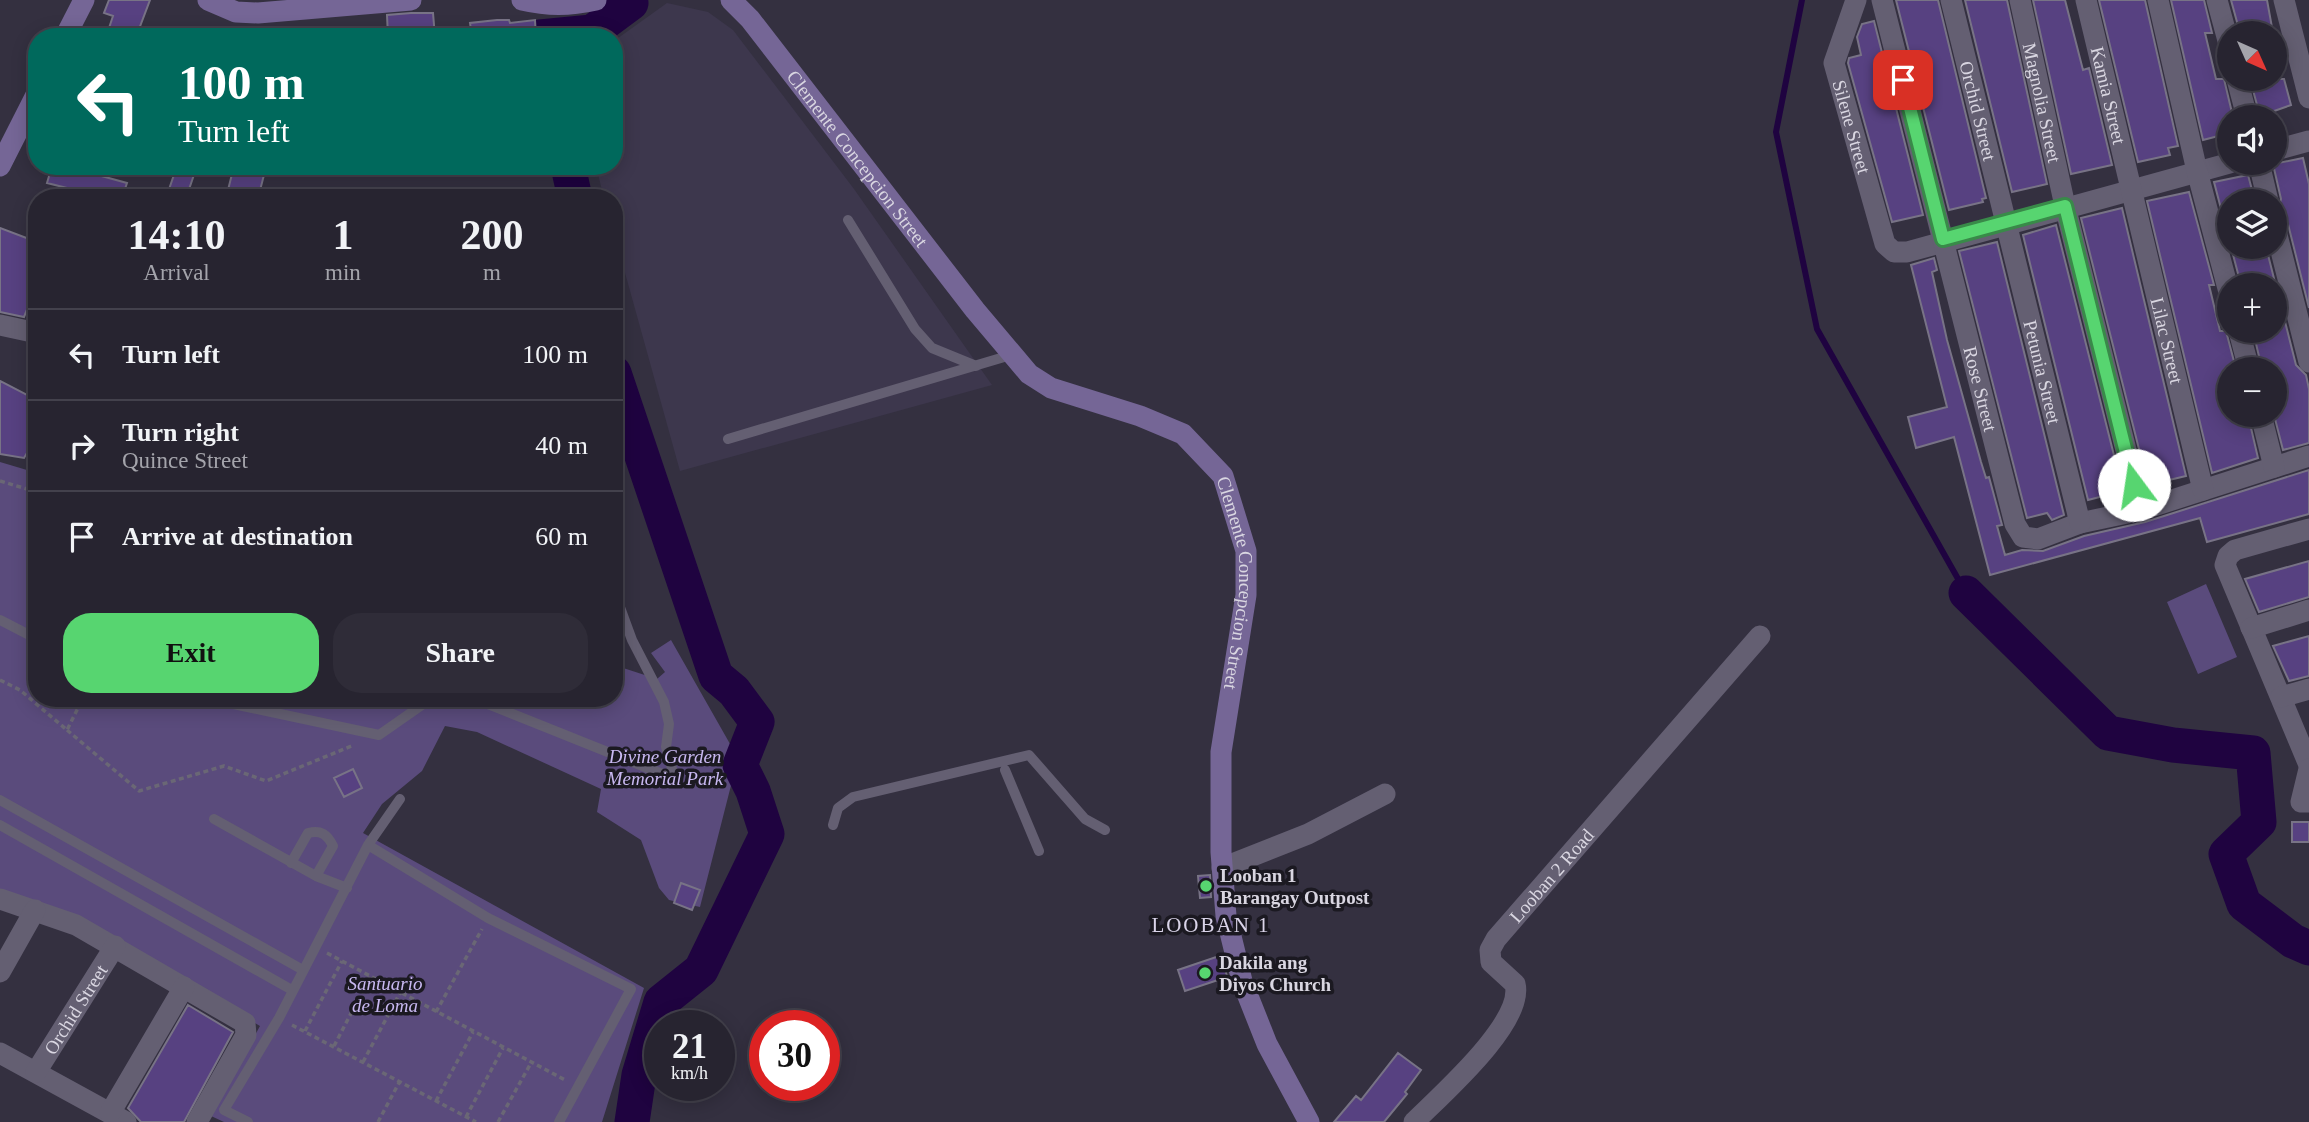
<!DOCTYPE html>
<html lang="en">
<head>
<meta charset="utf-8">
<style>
  :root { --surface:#272430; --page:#2f2c38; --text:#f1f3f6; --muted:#a4a4ab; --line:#43414c; --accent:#57d570 }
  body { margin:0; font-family:"Times New Roman",serif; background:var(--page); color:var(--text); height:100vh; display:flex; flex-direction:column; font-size:26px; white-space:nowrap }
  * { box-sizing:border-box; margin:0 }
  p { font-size:23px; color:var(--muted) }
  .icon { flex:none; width:38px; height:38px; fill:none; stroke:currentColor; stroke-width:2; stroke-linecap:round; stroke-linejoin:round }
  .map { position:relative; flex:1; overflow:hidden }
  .details { position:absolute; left:28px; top:189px; width:595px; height:518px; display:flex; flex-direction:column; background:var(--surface); border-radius:28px; box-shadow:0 4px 18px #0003,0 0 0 2px var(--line) }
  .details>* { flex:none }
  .guide { position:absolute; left:28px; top:28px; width:595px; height:147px; border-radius:28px; box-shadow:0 4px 18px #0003,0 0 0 2px var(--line); background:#00695c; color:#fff; overflow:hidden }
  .needle { width:46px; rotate:135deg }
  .tools { position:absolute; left:2217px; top:21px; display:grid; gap:14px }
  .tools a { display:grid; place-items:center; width:70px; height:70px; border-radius:50%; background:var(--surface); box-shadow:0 4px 18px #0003,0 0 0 2px var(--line); font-size:35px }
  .speed { position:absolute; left:644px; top:1010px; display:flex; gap:14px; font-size:35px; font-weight:700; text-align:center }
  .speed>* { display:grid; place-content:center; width:91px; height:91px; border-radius:50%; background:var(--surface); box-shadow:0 4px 18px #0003,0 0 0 2px var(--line); line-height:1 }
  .speed small { font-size:18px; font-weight:400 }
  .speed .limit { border:10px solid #d22; background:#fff; color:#111 }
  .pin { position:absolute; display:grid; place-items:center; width:60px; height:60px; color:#fff; margin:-30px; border-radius:14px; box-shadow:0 4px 10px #0006 }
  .me { position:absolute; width:77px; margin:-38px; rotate:346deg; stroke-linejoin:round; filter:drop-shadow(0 0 5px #0008) }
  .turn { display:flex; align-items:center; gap:24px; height:147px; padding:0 35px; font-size:32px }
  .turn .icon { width:91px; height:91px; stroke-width:2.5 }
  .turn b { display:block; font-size:49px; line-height:60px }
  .eta { display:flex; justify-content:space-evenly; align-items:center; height:119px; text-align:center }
  .eta b { font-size:42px; font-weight:800; line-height:49px }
  .action { display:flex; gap:14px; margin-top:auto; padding:14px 35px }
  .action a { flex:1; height:80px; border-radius:28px; background:var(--accent); color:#111; font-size:28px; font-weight:800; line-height:80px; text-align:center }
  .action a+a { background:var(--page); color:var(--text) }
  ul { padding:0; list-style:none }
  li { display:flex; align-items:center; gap:21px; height:91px; padding:0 35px; border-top:2px solid var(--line) }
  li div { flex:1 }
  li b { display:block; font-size:26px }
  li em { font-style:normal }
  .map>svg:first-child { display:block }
  .built { fill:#3d374d }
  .green { fill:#5a4b7c }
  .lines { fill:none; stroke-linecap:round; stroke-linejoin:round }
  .stream { stroke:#1f0340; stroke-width:6 }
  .river { stroke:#1f0340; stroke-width:35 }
  .building { fill:#574181; stroke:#787386; stroke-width:2 }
  .path { stroke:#6a6775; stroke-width:3.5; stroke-dasharray:5 3.5; stroke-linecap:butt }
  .lane { stroke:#645f72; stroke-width:10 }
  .street { stroke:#645f72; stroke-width:21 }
  .secondary { stroke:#756696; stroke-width:21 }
  .route-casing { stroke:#398a49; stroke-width:18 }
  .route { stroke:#57d570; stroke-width:12 }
  .poi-dot { fill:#57d570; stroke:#1b1921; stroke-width:2.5 }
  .labels { text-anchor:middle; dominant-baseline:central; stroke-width:7; stroke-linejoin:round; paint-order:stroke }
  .street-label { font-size:19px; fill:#d9d6e1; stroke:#1b1921 }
  .park-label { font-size:19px; font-style:italic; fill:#c8b8f1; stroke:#1b1921 }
  .poi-label { font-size:19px; font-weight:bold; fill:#d9d6e1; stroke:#1b1921; text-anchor:start }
  .neighbourhood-label { font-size:21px; letter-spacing:2px; fill:#dad4e9; stroke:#1b1921 }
</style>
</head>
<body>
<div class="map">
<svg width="2309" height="1122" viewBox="0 0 2309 1122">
  <rect width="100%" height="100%" fill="#343040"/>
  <path class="built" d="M667,3L708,12L733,30L854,189L992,385L680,471L614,233V198H604L596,166H614V41Z"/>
  <path class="green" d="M0,462L37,473V698H614V665L657,679L665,672L651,653L671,640L738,758L700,907L669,900L659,888L641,840L597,812L601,789L477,732L445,726L422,771L382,804L363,833L644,988L602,1122H224L211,1116L260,1026L67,917L0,893Z
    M2206,584L2237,657L2198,674L2167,602Z"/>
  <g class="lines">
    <path class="stream" d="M1802,0L1776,132L1817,329L1966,593"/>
    <path class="river" d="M540,37L592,32L631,3
      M568,166L575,198
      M614,373L716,676L734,691L757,722L740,765L753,791L767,834L701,970L661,1002L639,1075L632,1122
      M1966,593L2108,733L2173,745L2253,753L2259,822L2226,854L2244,904L2293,941L2309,948"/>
  </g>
  <path class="building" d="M109,0H150L136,37L109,28L113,16L104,13Z
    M1896,0H1938L1986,198L1982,199L1983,202L1949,210Z
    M1965,0H2007L2047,184L2012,192Z
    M2033,0H2065L2083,70L2089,68L2112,165L2071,174Z
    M2099,0H2145L2178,146L2168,148L2170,155L2138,162Z
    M2171,0H2204L2212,33H2205L2211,58L2216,79H2224L2233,117H2226L2230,133L2203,140Z
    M2231,0H2267L2273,33H2240Z
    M411,13H433L435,37H388L387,15Z
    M497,20H509L510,23L535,20L536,37H472L470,23Z
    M1874,21L1923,215L1892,222L1848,63L1849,58L1861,55L1857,37L1862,24Z
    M2250,79H2284L2291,105L2260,116Z
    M2303,158L2309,184V308L2288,224L2277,214L2281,199L2273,164Z
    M52,166H65L127,183L122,198H89L91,194L47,183Z
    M177,166H197L186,198H166Z
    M234,166L259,169L258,173L264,175L258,198L228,190Z
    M2248,175L2255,201H2226L2230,243L2214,182Z
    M2189,192L2214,285H2209L2220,331H2226L2236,369H2230V415H2248L2258,458L2212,473L2147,201Z
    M2122,208L2186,476L2148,485L2081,218Z
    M2056,225L2123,491L2088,500L2023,235Z
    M0,228L37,242V285L24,317L0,312Z
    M1997,242L2064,515L2052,520L2047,513L2027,518L1959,251Z
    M2231,247H2266L2296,365L2306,375L2309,389V443L2283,450L2274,415L2275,369H2262L2253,331H2275V285H2241Z
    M1934,258L1937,270L1932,272L1947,340L1981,462L1986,478L1989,477L2002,525L1997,526L2005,555L2022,550L2043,551L2084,536L2145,522L2309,470V514L2207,542L2200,518L1990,575L1954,437L1916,448L1908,417L1947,407L1911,265Z
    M0,381L37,400V436L24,458L0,454Z
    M2309,561V597L2259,612L2245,579Z
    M2309,636V676L2289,681L2273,646Z
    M353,769L362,788L344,797L334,778Z
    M2292,822H2309V842H2292Z
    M1210,875L1211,897L1200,898L1198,876Z
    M681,883L700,890L692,910L674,903Z
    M1222,955L1227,977L1185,991L1178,970Z
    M188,1005L233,1032L184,1122H141L128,1108Z
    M1398,1053L1421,1070L1405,1092L1407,1094L1384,1122H1334L1356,1096L1361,1100Z"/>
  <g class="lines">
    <path class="path" d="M0,481L37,492
      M0,680L20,690L67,730L83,698
      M67,730L139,791L224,766L266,781L354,745
      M327,953L567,1081
      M436,1012L482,929
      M292,1025L476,1122
      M305,1031L342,961
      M334,1046L370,977
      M363,1062L400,993
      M436,1101L473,1032
      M466,1117L503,1048
      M378,1122L400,1081
      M498,1122L531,1063"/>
    <path class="lane" d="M848,220L915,329L932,348L976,366
      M728,439L1011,355
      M614,591L632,640L664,702L669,724L666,747L675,779
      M0,620L37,639
      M205,698L379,735L432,698
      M473,698L675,779
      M1005,770L1039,851
      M0,800L303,970
      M214,819L316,876L347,888
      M0,825L292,990
      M833,825L838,808L853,797L1029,755L1085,819L1105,830
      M368,845L488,918L631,989L559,1122
      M291,863L308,833C321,830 327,834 333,846L316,876
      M248,1122L224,1110L279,1018L368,845L400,799"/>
    <g class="street">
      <path id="s1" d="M1856,0L1834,63L1885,244L1894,252H1907L2230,163"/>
      <path id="s2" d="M1882,0L2015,524L2023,537L2038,539L2080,523L2141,510L2309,456"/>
      <path id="s3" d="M1951,0L2080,523"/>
      <path id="s4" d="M2020,0L2065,206L2141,510"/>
      <path id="s5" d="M2086,0L2203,490"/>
      <path d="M2158,0L2197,171L2230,296"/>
      <path d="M2217,0L2230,48"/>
      <path d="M2284,0L2309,98"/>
      <path d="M2237,79L2247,117"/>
      <path d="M2275,150L2309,141"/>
      <path d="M2259,163L2268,201"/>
      <path d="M2275,227L2309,362"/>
      <path d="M0,325L37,333"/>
      <path d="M2239,331L2249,369"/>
      <path d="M2261,415L2274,467"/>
      <path d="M2309,529L2235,550L2228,556L2225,565L2309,765"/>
      <path d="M2251,628L2309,610"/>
      <path d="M2281,697L2309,689"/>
      <path d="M2309,769L2301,802H2309"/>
      <path d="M1222,868L1308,834L1385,794"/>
      <path d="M0,899L76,925L245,1023L246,1035L197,1122"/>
      <path d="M0,972L35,910"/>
      <path d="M0,1053L126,1122"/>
      <path id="s6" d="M36,1072L115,946"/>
      <path d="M110,1113L184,987"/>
      <path id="s7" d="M1414,1122C1440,1096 1525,1022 1515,984L1491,962L1490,950L1496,939L1760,636"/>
    </g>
    <g class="secondary">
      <path d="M208,0L236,12L258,13L411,0"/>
      <path d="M522,0C548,6 569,6 596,0"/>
      <path id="s8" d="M731,0L750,19L975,310L1029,374L1051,388L1140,416L1183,434L1223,476L1246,551V595L1221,752V852L1226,916L1242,981L1267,1044L1309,1122"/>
      <path d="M65,37L84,0"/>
      <path d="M0,166L37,93"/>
    </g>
  </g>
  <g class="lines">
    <defs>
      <path id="route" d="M1903,80L1943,239L2065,206L2134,485"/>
    </defs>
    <use href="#route" class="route-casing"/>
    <use href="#route" class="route"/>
  </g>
  <g class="poi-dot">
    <circle cx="1206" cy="886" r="7"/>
    <circle cx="1205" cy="973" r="7"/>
  </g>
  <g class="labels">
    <g class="street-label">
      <text stroke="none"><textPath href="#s5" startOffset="98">Kamia Street</textPath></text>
      <text stroke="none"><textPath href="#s4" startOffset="105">Magnolia Street</textPath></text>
      <text stroke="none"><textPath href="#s3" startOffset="114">Orchid Street</textPath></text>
      <text stroke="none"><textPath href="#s1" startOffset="133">Silene Street</textPath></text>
      <text stroke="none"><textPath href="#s8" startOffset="203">Clemente Concepcion Street</textPath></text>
      <text stroke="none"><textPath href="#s5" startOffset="350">Lilac Street</textPath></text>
      <text stroke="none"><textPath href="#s3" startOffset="383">Petunia Street</textPath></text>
      <text stroke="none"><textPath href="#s2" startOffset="401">Rose Street</textPath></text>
      <text stroke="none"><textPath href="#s8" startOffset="812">Clemente Concepcion Street</textPath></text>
      <text stroke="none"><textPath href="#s7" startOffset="317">Looban 2 Road</textPath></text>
      <text stroke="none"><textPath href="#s6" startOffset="74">Orchid Street</textPath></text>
    </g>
    <g class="park-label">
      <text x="665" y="756">Divine Garden<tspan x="665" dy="22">Memorial Park</tspan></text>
      <text x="385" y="983">Santuario<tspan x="385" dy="22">de Loma</tspan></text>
    </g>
    <g class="poi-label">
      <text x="1220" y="875">Looban 1<tspan x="1220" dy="22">Barangay Outpost</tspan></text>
      <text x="1219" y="962">Dakila ang<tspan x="1219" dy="22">Diyos Church</tspan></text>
    </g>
    <g class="neighbourhood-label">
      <text x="1211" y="925">LOOBAN 1</text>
    </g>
  </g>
</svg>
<div class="tools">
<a><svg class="needle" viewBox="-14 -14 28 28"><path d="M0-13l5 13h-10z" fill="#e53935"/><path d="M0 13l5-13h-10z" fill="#a4a4ab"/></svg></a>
<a><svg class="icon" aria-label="sound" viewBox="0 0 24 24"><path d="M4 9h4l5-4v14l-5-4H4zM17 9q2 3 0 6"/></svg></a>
<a><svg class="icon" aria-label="layers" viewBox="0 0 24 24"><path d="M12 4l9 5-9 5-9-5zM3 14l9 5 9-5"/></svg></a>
<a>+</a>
<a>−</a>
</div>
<div class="speed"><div>21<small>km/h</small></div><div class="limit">30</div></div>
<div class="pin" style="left:1903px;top:80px;background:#d93025"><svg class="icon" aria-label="arrive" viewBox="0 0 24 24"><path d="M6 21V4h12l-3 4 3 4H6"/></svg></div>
<svg class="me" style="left:2134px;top:485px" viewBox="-20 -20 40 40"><circle r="19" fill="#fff"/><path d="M0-13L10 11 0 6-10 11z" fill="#57d570"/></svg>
<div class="guide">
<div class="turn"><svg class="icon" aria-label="left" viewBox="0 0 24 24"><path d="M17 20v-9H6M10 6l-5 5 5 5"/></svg><div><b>100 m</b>Turn left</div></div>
</div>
<section class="details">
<div class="eta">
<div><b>14:10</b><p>Arrival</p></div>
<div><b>1</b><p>min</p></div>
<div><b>200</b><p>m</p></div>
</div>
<ul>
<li><svg class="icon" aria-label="left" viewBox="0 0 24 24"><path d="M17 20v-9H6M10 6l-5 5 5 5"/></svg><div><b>Turn left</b></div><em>100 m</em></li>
<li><svg class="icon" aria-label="right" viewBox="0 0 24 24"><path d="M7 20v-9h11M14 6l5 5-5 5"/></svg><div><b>Turn right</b><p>Quince Street</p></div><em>40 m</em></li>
<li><svg class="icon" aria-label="arrive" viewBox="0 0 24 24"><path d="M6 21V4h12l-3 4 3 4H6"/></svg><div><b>Arrive at destination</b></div><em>60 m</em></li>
</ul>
<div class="action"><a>Exit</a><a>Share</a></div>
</section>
</div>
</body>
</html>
